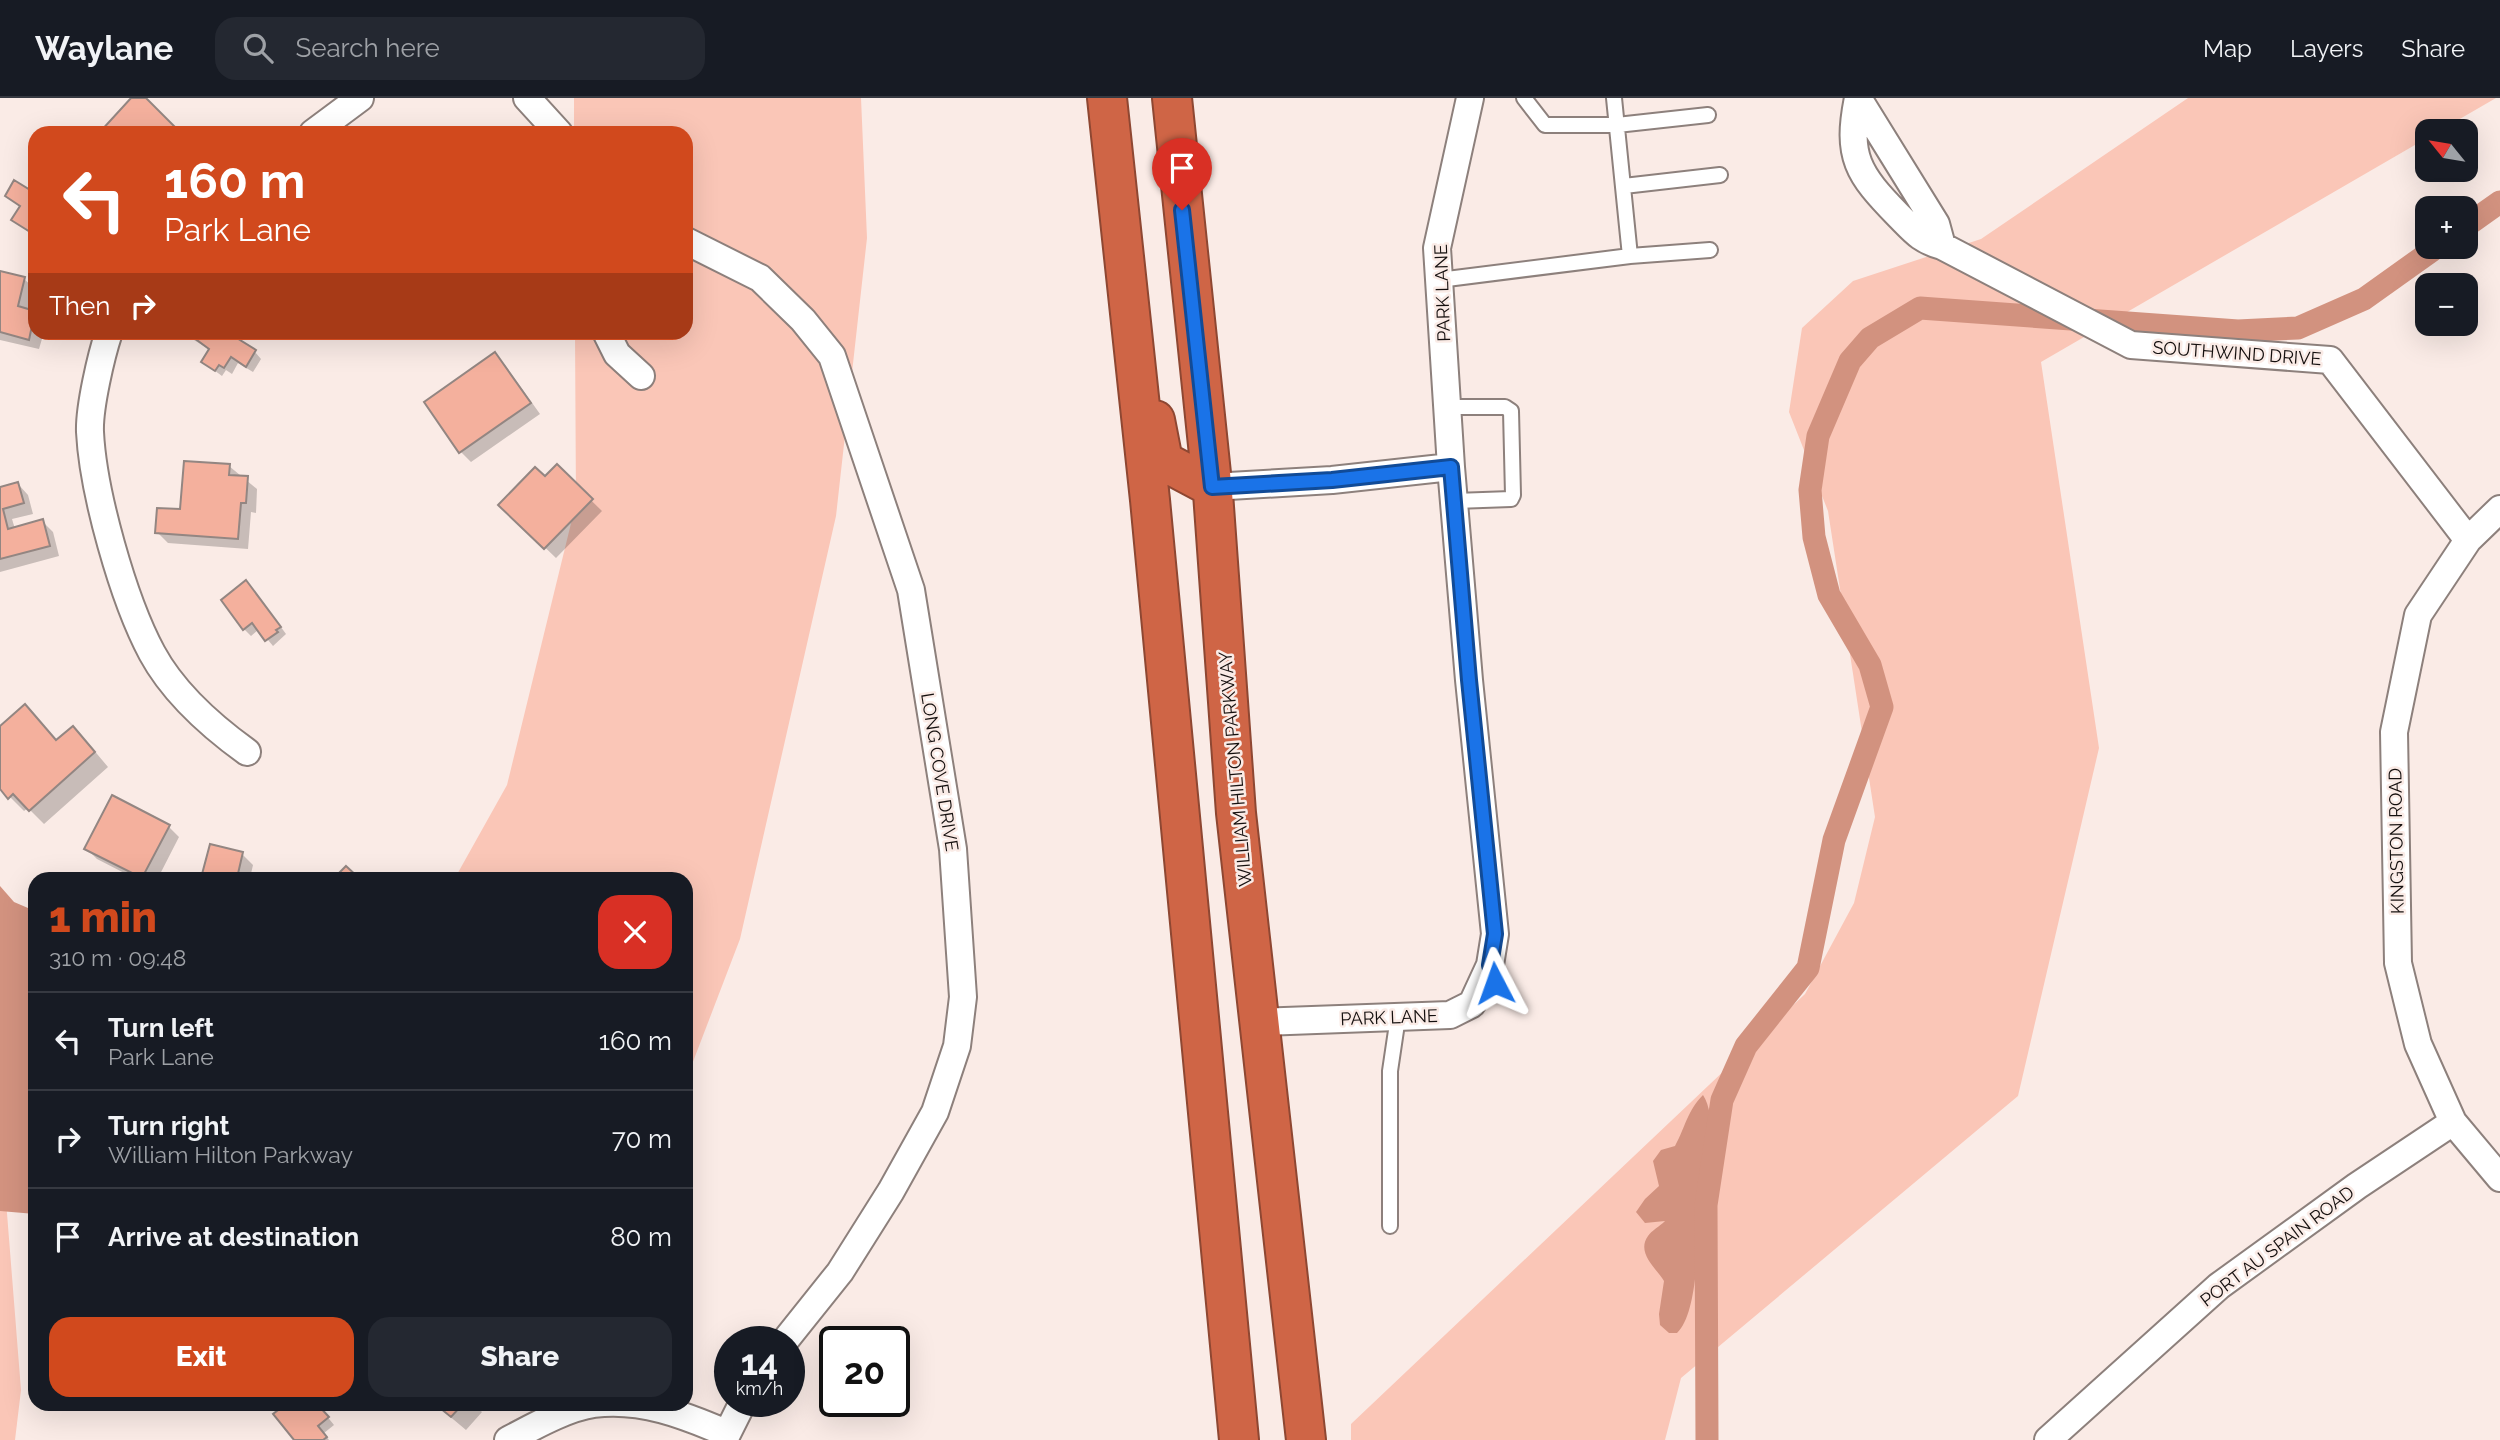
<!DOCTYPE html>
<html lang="en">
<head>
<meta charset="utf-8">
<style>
  :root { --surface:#171b24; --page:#242831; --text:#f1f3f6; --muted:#9ea1a6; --line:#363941; --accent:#d1491d }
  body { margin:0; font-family:Raleway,sans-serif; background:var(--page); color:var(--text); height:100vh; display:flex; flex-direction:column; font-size:26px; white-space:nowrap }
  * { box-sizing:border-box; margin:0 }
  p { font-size:23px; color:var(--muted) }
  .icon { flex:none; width:38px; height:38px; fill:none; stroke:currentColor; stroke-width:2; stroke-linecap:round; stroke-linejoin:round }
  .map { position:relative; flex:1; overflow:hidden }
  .details { position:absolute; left:28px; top:774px; width:665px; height:539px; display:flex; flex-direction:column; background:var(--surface); border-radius:21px; box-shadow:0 7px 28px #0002 }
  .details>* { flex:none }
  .hud { position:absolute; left:28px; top:28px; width:665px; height:214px; border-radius:21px; box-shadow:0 7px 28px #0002; background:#d1491d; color:#fff; overflow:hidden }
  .needle { width:46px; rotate:300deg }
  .tools { position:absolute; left:2415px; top:21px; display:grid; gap:14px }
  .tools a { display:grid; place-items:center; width:63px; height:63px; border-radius:14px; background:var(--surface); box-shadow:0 7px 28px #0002; font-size:35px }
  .speed { position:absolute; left:714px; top:1228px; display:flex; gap:14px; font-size:35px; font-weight:700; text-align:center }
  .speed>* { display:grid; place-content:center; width:91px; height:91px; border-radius:50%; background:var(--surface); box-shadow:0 7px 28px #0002; line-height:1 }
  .speed small { font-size:18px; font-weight:400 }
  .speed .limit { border:4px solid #111; border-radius:10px; background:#fff; color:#111 }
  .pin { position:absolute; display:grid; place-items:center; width:60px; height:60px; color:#fff; margin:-72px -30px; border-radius:50% 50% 50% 0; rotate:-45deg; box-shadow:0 0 7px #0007 }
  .pin .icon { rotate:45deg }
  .me { position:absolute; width:77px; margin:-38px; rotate:356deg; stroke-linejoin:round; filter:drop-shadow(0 0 5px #0008) }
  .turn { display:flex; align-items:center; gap:24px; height:147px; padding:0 21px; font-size:32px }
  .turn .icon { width:91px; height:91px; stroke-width:2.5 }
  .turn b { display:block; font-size:49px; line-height:60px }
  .then { display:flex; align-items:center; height:66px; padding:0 21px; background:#0003; gap:14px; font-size:26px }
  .round { display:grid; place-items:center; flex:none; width:74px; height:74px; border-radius:21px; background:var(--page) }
  .overview { display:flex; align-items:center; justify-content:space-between; height:119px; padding:0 21px }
  h1 { font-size:42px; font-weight:800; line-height:52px; color:var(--accent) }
  .cta { display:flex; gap:14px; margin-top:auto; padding:14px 21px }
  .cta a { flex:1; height:80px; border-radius:21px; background:var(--accent); color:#fff; font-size:28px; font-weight:800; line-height:80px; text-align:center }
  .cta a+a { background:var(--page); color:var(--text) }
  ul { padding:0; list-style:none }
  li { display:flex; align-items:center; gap:21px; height:98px; padding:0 21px; border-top:2px solid var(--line) }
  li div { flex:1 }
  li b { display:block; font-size:26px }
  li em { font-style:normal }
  header { display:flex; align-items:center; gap:42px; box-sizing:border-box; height:98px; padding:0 35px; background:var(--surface); border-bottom:2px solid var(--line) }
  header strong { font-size:33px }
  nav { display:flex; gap:38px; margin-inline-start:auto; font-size:24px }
  .search { width:490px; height:63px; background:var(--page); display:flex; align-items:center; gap:18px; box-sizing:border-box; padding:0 24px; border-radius:21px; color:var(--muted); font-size:26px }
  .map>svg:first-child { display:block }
  .green { fill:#fac6b7 }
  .water { fill:#d2927f }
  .shadow { fill:#0003 }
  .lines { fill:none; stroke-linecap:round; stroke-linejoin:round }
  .canal { stroke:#d2927f; stroke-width:23 }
  .building { fill:#f4b09d; stroke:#938682; stroke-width:2 }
  .lane-casing { stroke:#8d807c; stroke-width:18 }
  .street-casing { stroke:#8d807c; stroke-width:30 }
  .highway-casing { stroke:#8e4732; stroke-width:42 }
  .lane { stroke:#fff; stroke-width:14 }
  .street { stroke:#fff; stroke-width:26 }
  .highway { stroke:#cf6546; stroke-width:38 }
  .route-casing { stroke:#114b97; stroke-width:18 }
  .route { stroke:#1a73e8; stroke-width:12 }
  .labels { text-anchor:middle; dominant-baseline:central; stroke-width:5; stroke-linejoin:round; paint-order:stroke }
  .street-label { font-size:18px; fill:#140f0e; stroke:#faebe6 }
</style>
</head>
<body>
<header>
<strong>Waylane</strong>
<div class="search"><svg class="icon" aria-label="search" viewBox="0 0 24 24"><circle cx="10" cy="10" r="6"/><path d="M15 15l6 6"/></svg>Search here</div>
<nav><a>Map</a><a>Layers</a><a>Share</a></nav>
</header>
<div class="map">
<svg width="2500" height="1342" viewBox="0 0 2500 1342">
  <rect width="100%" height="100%" fill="#faebe6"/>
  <path class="green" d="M574,0H861L867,140L836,418L740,841L686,982V780H455L507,687L576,405L575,235L686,234V35H574Z
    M2188,0H2496L2439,33H2427V40L2041,264L2099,650L2018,998L1681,1280L1665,1342H1351V1326L1805,896L1854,805L1875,719L1828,413L1789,314L1802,230L1853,183L1981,141Z
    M0,1027L21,1292L15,1342H0Z"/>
  <path class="water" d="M0,788L14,804L35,813V1116L0,1113Z
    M1703,997C1713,1012 1712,1042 1711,1060C1710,1066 1707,1071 1706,1076C1703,1086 1702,1098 1701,1108C1697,1138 1699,1214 1677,1235H1669L1660,1227L1659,1216L1664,1183C1656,1170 1636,1155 1648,1138C1651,1133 1660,1128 1665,1123L1645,1125L1636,1114L1645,1101L1659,1088L1653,1063L1661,1052L1675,1048C1686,1028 1687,1013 1703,997Z"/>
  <path class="shadow" d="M134,0H143L179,35H102Z
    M35,92V139L13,122L21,110L7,98L33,95Z
    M0,175L24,181L35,191L29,213L35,214V234H44L39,251L0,242Z
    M188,234L255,254L261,261L253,274L238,265L232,276L226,272L222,278L203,264L210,252L194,242Z
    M495,257L505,267L540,316L471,364L461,354Z
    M229,368L257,391L256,415L251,414L248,451L168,445L157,434Z
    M557,369L602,413L556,460L501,407L545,381Z
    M18,386L28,397L33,416L12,421L15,431L42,423L53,434L59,458L0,474V391Z
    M253,491L286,536L273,548L259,531L251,538L244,531Z
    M0,630L57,644H87L108,669L44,726L28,710L24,713L0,689Z
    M169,729L179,739L158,780H134L97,761L86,750Z
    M211,749L242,756L253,767L250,780H203Z
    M289,1306H317L334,1327L324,1335L329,1342H296L275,1317Z
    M435,1306H473L482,1314L466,1332Z"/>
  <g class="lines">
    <path class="canal" d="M2466,128L2500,104
      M1707,1342L1706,1107L1722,1002L1746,948L1808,870L1834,742L1882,609L1870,567L1829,497L1814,439L1810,392L1818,338L1850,263L1870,240L1920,210L2238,233L2298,230L2364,201L2437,149"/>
  </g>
  <path class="building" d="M131,0H146L180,34L99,35Z
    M14,82L32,93L35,88V137L11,122L20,108L5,98Z
    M0,173L25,179L18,208L35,213L29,242L0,234Z
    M186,234H227L256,252L246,269L231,259L224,270L219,267L215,273L201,264L209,251Z
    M495,254L531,305L459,355L424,304Z
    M184,363L230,366L229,377L248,378L246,405H241L238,441L155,435L157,410L180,411Z
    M557,366L593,401L544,451L498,407L535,369L545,378Z
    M18,384L24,405L3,411L8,431L43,421L50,448L0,461V389Z
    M246,482L281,529L276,532L278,534L265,543L252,525L243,532L221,502Z
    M25,606L56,642L73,628L95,654L29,713L13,696L8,701L0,691V628Z
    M112,697L170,727L142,780L84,751Z
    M210,746L243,754L237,780H201Z
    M346,768L359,780H334Z
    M286,1306H317L329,1319L318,1328L327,1339L323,1342H294L273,1316Z
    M435,1306H463L451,1319Z"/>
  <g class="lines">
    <defs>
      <path id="lane" d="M1524,0L1545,27H1617L1708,17
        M1624,88L1720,77
        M1630,158L1710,152
        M1439,182L1630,158L1614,0
        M1449,309H1505L1511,313L1513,397L1511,401L1455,403
        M1390,1128V973L1398,919"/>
      <path id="street" d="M527,0L559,35
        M1858,0C1846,59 1858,76 1898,117C1914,133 1920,142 1942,148L2131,247L2330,262L2468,442
        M1858,0L1936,126L1942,148
        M313,35L360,0
        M686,143L760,180L803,222L832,258L911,492L953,751L963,899L957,948L935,1014L891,1093L840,1174L784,1244
        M109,234C101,258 89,310 90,334C93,394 123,501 152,555C173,594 211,628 247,654
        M606,234L617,256L641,278
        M1212,389L1332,382L1451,369
        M2500,411L2468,442L2418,517L2394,634L2398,865L2418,946L2453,1024L2500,1080
        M1260,924L1450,917L1472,906L1490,867L1495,836L1469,582L1451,369L1437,150L1470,0
        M508,1342C533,1329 566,1310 594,1306C641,1300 684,1317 726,1335
        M724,1342L743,1304
        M2048,1342L2219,1188L2357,1088L2453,1024"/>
      <path id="highway" d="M1107,0L1150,402L1239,1342
        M1172,0L1213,395L1236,715L1306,1342
        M1155,322L1163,363L1212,389"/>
    </defs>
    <use href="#lane" class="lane-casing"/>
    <use href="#street" class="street-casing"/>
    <use href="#highway" class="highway-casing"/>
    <use href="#lane" class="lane"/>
    <use href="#street" class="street"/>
    <use href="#highway" class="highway"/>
  </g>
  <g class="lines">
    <defs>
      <path id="route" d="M1182,112L1212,389L1332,382L1451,369L1469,582L1495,836L1490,867L1495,885"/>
    </defs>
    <use href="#route" class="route-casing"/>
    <use href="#route" class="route"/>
  </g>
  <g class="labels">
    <g class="street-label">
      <text transform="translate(1442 195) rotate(-92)">PARK LANE</text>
      <text transform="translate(2237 255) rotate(4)">SOUTHWIND DRIVE</text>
      <text transform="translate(1235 671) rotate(-95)">WILLIAM HILTON PARKWAY</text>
      <text transform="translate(940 674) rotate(81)">LONG COVE DRIVE</text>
      <text transform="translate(2396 743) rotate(-91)">KINGSTON ROAD</text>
      <text transform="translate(1389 919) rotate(-2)">PARK LANE</text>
      <text transform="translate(2277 1148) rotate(-37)">PORT AU SPAIN ROAD</text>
    </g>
  </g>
</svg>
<div class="tools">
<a><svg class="needle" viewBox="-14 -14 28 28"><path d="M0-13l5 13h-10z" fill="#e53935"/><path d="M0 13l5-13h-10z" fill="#9ea1a6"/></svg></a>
<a>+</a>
<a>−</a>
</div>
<div class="speed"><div>14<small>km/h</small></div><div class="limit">20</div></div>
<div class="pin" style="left:1182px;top:112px;background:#d93025"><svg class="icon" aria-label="arrive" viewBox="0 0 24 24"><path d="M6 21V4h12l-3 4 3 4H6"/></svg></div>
<svg class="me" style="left:1495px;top:885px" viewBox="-20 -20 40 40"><path d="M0-17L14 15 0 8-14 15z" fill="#1a73e8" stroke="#fff" stroke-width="4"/></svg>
<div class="hud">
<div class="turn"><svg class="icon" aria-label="left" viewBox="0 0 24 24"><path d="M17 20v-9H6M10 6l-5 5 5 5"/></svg><div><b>160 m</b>Park Lane</div></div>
<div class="then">Then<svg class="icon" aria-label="right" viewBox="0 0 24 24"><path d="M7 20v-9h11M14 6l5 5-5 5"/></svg></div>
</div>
<section class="details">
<div class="overview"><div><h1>1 min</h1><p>310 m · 09:48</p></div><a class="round" style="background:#d93025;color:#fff"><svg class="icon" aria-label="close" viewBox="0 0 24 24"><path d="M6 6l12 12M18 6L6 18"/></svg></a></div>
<ul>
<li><svg class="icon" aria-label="left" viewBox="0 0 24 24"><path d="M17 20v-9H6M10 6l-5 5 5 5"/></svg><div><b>Turn left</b><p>Park Lane</p></div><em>160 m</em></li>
<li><svg class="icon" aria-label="right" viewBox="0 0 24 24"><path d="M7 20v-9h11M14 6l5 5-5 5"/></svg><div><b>Turn right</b><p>William Hilton Parkway</p></div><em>70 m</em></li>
<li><svg class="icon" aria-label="arrive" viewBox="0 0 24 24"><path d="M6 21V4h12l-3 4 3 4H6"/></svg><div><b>Arrive at destination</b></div><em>80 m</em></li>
</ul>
<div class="cta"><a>Exit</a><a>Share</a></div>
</section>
</div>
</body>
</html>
